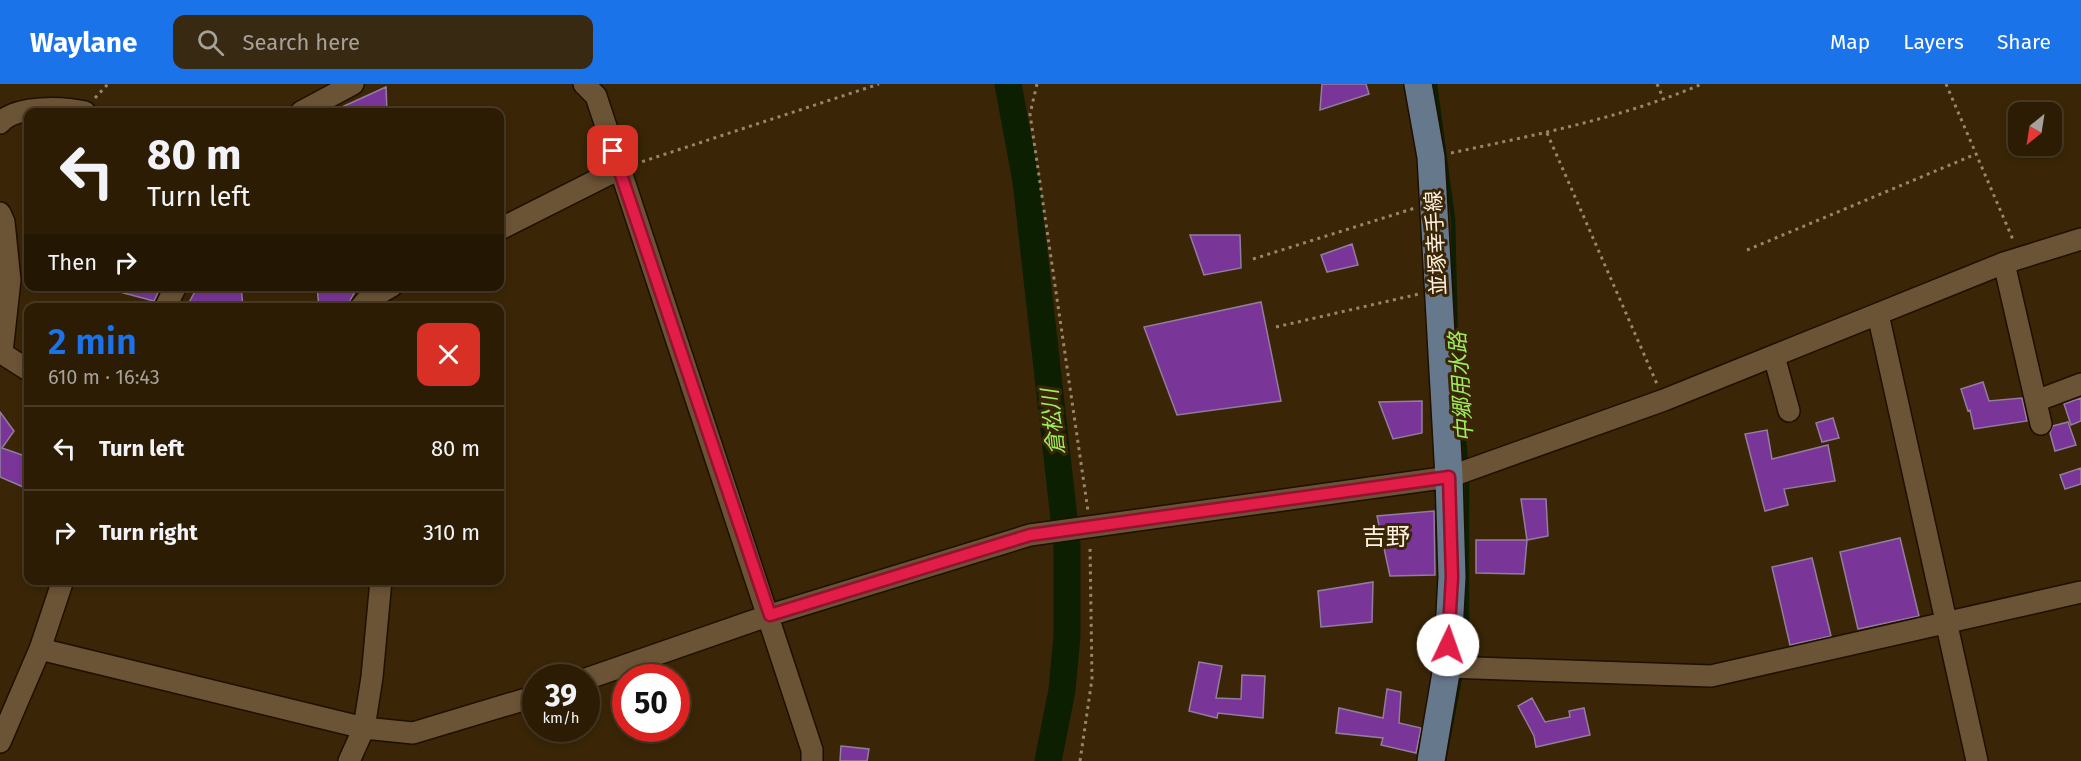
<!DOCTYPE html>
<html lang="en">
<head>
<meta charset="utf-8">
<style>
  :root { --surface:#2c1c04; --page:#382913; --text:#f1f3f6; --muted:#a6a19a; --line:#483a26; --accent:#1a73e8 }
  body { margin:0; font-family:"Fira Sans","Noto Sans JP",sans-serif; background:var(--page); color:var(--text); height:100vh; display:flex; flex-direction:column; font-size:22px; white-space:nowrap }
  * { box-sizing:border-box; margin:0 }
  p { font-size:20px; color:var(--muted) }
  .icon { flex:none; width:33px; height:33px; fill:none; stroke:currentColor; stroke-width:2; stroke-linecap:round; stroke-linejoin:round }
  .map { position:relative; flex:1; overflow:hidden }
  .panel { position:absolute; left:24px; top:219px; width:480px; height:282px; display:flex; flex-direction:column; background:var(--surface); border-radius:12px; box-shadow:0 3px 9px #0003,0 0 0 2px var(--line) }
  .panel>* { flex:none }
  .hud { position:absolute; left:24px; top:24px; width:480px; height:183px; border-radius:12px; box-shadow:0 3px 9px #0003,0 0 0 2px var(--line); background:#2c1c04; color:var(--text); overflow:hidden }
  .needle { width:39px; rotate:210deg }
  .fabs { position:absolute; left:2008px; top:18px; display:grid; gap:12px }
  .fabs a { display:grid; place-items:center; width:54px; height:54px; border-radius:12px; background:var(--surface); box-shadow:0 3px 9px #0003,0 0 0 2px var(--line); font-size:30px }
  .speed { position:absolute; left:522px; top:580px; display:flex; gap:12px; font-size:30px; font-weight:700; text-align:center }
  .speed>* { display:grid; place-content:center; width:78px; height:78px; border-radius:50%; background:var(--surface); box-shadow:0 3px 9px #0003,0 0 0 2px var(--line); line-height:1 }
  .speed small { font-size:15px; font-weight:400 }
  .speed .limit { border:9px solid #d22; background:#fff; color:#111 }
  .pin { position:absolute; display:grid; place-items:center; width:51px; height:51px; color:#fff; margin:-26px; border-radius:12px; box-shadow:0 3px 9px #0006 }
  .me { position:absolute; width:66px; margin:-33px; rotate:3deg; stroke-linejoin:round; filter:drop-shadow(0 0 4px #0008) }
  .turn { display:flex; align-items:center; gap:21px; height:126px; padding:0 24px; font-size:27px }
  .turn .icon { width:78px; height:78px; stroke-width:2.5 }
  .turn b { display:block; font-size:42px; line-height:51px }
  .then { display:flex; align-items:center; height:57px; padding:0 24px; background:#0003; gap:12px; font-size:22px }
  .round { display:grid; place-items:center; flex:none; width:63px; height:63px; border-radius:12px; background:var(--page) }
  .head { display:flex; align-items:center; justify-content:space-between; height:102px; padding:0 24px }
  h1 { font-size:36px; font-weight:600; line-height:45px; color:var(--accent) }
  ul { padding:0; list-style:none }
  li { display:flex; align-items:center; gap:18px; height:84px; padding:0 24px; border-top:2px solid var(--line) }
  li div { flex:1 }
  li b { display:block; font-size:22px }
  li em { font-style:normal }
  header { display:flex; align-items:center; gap:36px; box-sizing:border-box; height:84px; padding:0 30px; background:var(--accent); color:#fff }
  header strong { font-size:28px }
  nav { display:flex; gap:33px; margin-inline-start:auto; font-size:21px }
  .search { width:420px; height:54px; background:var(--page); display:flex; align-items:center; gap:15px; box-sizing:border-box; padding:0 21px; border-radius:12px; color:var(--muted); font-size:22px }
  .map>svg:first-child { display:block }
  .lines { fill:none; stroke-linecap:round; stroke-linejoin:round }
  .stream { stroke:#0c1f00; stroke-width:4.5 }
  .river { stroke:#0c1f00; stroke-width:27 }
  .building { fill:#793598; stroke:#927d9e; stroke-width:1.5 }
  .minor-casing { stroke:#1e0f00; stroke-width:24 }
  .major-casing { stroke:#1e0f00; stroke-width:30 }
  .path { stroke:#97866d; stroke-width:3; stroke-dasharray:3 4.5; stroke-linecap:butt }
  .minor { stroke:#6b5335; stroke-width:21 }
  .major { stroke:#66788b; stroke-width:27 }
  .route-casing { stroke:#92132f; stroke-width:15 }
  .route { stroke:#e11d48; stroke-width:10 }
  .labels { text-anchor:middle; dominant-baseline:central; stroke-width:6; stroke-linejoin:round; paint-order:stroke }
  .street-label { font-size:21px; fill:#fff1e0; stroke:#3a2606 }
  .water-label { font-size:22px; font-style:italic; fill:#9ded5d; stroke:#3a2606 }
  .quarter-label { font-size:24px; fill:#fff1e0; stroke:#3a2606 }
</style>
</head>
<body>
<header>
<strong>Waylane</strong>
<div class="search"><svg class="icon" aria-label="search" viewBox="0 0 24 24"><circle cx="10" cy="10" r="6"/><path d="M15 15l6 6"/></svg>Search here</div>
<nav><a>Map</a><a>Layers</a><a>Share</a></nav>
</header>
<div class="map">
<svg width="2081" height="677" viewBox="0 0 2081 677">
  <rect width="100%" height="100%" fill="#3a2606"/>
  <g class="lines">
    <path class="stream" d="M1435,0L1453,135L1456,259L1466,380
      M1463,577L1467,560V394
      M1444,677L1461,588"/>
    <path class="river" d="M1008,0L1026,97L1067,461V552L1062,606L1048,677"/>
  </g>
  <path class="building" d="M1322,0H1366L1369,10L1320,26Z
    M386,3L387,28H331Z
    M1190,151H1240L1241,184L1204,191Z
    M1352,160L1358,181L1327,188L1321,171Z
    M117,202H161L154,217L116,207Z
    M198,202H241L243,224H186Z
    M317,202H358L347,222L337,224H319Z
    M1261,218L1281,317L1177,331L1144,243Z
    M1983,298L1989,317L2022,314L2027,337L1974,345L1970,326L1968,327L1961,305Z
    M2081,314V337L2071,341L2064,320Z
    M1422,317V349L1393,355L1379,318Z
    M0,328L14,347L2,364L28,373V405L0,393Z
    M1833,334L1839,354L1822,358L1816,339Z
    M2068,338L2076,361L2055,367L2050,349L2053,342Z
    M1767,346L1772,375L1828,361L1835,397L1784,405L1788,421L1765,427L1745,350Z
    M2081,384V400L2065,405L2060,391Z
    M1521,415H1546L1548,452L1527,456Z
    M1434,427L1435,491L1390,492L1377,432Z
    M1900,454L1919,532L1858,545L1840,468Z
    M1476,456H1527L1524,490L1476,489Z
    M1812,474L1831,552L1790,561L1772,483Z
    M1373,498L1372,538L1321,543L1318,507Z
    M1199,578L1222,582L1216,614L1241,615L1242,591L1265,592L1263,634L1218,629L1217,634L1189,627Z
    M1387,605L1401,608L1399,639L1421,644L1416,669L1381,661L1383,654L1336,649L1339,624L1383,634Z
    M1532,614L1545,638L1570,633L1569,627L1584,624L1590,651L1536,663L1534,652L1518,622Z
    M841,662L869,665L867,677H840Z"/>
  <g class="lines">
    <defs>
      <path id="minor" d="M584,0L596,12L812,666V677
        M301,28L353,0
        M0,39C16,21 63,23 85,28
        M0,129L4,138L10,196L2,268
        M500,145L619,85
        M2004,179L2041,340
        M165,224L176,202
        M360,224L366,217L392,202
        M1878,230L1977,677
        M0,268L28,286
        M1774,272L1789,327
        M2036,317L2081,300
        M40,565L364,644L413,649L536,612
        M1447,583L1711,592L2081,508
        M586,595L770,531L1030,451L1449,393L1664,316L2004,179L2081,155
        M0,658L40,565L63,496
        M349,677L364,644L372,593L381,496"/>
      <path id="major" d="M1418,0L1431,73L1449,393L1452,493L1447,583L1431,677"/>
    </defs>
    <use href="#minor" class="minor-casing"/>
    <use href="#major" class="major-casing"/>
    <path class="path" d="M1037,0L1030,30L1088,427
      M1657,0L1664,16
      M1946,0L2014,158
      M95,14L108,0
      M1547,49L1657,300
      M1451,69C1535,51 1622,34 1702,0
      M635,80L879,0
      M1747,166L1976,70
      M1253,175L1415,124
      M1276,243L1419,210
      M1080,677L1092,595L1090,461"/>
    <use href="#minor" class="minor"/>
    <use href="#major" class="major"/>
  </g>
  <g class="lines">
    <defs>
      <path id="route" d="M613,67L770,531L1030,451L1449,393L1452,493L1448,561"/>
    </defs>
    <use href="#route" class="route-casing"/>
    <use href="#route" class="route"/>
  </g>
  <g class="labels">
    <g class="street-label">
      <text transform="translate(1436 159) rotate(-93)">並塚幸手線</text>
    </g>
    <g class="water-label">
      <text transform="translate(1461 303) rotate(-94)">中郷用水路</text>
      <text transform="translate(1053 338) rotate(-96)">倉松川</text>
    </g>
    <g class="quarter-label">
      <text x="1386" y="453">吉野</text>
    </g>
  </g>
</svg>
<div class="fabs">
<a><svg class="needle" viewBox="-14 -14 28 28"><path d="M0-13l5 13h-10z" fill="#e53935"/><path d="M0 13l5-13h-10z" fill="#a6a19a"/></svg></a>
</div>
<div class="speed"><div>39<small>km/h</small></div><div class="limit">50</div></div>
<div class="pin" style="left:613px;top:67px;background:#d93025"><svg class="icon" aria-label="arrive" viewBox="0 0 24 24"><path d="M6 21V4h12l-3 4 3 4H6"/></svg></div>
<svg class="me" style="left:1448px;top:561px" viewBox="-20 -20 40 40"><circle r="19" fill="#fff"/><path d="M0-13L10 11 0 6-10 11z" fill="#e11d48"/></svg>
<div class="hud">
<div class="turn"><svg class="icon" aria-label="left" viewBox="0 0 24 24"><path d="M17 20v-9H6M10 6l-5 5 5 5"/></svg><div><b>80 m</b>Turn left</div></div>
<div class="then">Then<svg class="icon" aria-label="right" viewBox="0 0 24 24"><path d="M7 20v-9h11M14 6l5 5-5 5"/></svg></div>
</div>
<section class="panel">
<div class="head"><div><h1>2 min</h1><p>610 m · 16:43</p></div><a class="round" style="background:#d93025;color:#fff"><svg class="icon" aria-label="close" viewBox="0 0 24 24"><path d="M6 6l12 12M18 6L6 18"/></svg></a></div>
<ul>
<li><svg class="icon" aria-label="left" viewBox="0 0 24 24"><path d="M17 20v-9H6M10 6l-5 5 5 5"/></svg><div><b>Turn left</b></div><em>80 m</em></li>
<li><svg class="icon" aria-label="right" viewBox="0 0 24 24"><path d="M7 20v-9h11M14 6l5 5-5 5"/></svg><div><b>Turn right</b></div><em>310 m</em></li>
</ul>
</section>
</div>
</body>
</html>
